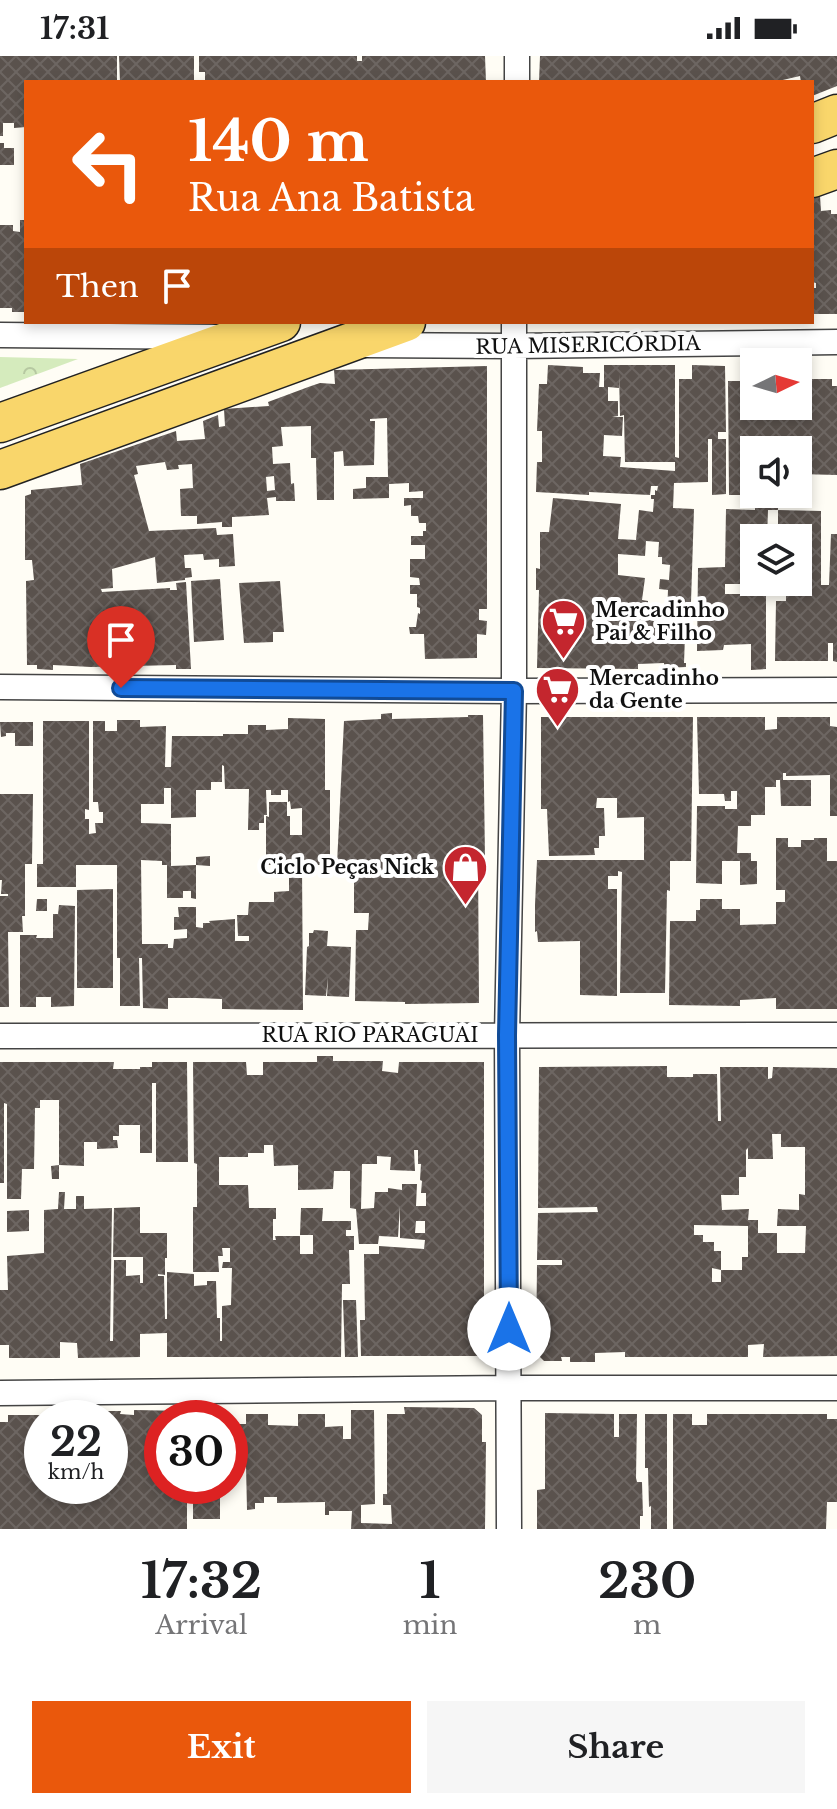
<!DOCTYPE html>
<html lang="en">
<head>
<meta charset="utf-8">
<style>
  :root { --surface:#fff; --page:#f6f6f6; --text:#202124; --muted:#757577; --accent:#ea580c }
  body { margin:0; font-family:"Libre Baskerville",serif; background:var(--page); color:var(--text); height:100vh; display:flex; flex-direction:column; font-size:30px; white-space:nowrap }
  * { box-sizing:border-box; margin:0 }
  p { font-size:26px; color:var(--muted) }
  .icon { flex:none; width:44px; height:44px; fill:none; stroke:currentColor; stroke-width:2; stroke-linecap:round; stroke-linejoin:round }
  .map { position:relative; height:1473px; overflow:hidden }
  .details { display:flex; flex-direction:column; background:var(--surface); flex:1 }
  .details>* { flex:none }
  .guide { position:absolute; left:24px; top:24px; width:790px; height:244px; border-radius:0px; box-shadow:0 4px 12px #0003; background:#ea580c; color:#fff; overflow:hidden }
  .needle { width:52px; rotate:85deg }
  .tools { position:absolute; left:740px; top:292px; display:grid; gap:16px }
  .tools a { display:grid; place-items:center; width:72px; height:72px; border-radius:0px; background:var(--surface); box-shadow:0 4px 12px #0003; font-size:40px }
  .speed { position:absolute; left:24px; top:1344px; display:flex; gap:16px; font-size:40px; font-weight:700; text-align:center }
  .speed>* { display:grid; place-content:center; width:104px; height:104px; border-radius:50%; background:var(--surface); box-shadow:0 4px 12px #0003; line-height:1 }
  .speed small { font-size:20px; font-weight:400 }
  .speed .limit { border:12px solid #d22; background:#fff; color:#111 }
  .pin { position:absolute; display:grid; place-items:center; width:68px; height:68px; color:#fff; margin:-82px -34px; border-radius:50% 50% 50% 0; rotate:-45deg; box-shadow:0 0 8px #0007 }
  .pin .icon { rotate:45deg }
  .me { position:absolute; width:88px; margin:-44px; rotate:0deg; stroke-linejoin:round; filter:drop-shadow(0 0 6px #0008) }
  .turn { display:flex; align-items:center; gap:28px; height:168px; padding:0 32px; font-size:36px }
  .turn .icon { width:104px; height:104px; stroke-width:2.5 }
  .turn b { display:block; font-size:56px; line-height:68px }
  .then { display:flex; align-items:center; height:76px; padding:0 32px; background:#0003; gap:16px; font-size:30px }
  .eta { display:flex; justify-content:space-evenly; align-items:center; height:136px; text-align:center }
  .eta b { font-size:48px; font-weight:800; line-height:56px }
  .primary-button { display:flex; gap:16px; margin-top:auto; padding:16px 32px }
  .primary-button a { flex:1; height:92px; border-radius:0px; background:var(--accent); color:#fff; font-size:32px; font-weight:800; line-height:92px; text-align:center }
  .primary-button a+a { background:var(--page); color:var(--text) }
  .status { display:flex; justify-content:space-between; align-items:center; height:56px; padding:0 40px; background:var(--surface); direction:ltr }
  .status svg { height:22px; fill:currentColor }
  .map>svg:first-child { display:block }
  .park { fill:url(#park-crowns) }
  .building { fill:url(#building-cross-hatch); fill-rule:evenodd }
  .lines { fill:none; stroke-linecap:round; stroke-linejoin:round }
  .minor-casing { stroke:#444; stroke-width:27 }
  .primary-casing { stroke:#222; stroke-width:41 }
  .minor { stroke:#fff; stroke-width:24 }
  .primary { stroke:#f9d66b; stroke-width:38 }
  .route-casing { stroke:#114b97; stroke-width:20 }
  .route { stroke:#1a73e8; stroke-width:14 }
  .labels { text-anchor:middle; dominant-baseline:central; stroke-width:8; stroke-linejoin:round; paint-order:stroke }
  .street-label { font-size:20px; fill:#111; stroke:#fff }
  .poi-label { font-size:20px; font-weight:bold; fill:#111; stroke:#fff; text-anchor:start }
</style>
</head>
<body>
<div class="status"><b>17:31</b><svg viewBox="0 0 49 12"><path d="M0 12V9h3v3zM5 12V6h3v6zM10 12V3h3v9zM15 12V0h3v12zM26 1h20v11H26zM47 4h2v5h-2z"/></svg></div>
<div class="map">
<svg width="837" height="1473" viewBox="0 0 837 1473">
  <defs>
    <pattern id="park-crowns" width="20" height="18" patternUnits="userSpaceOnUse" patternTransform="scale(2)"><rect width="20" height="18" fill="#d5ebbd"/><path d="M2 6a3 3 0 1 1 6 0M12 15a3 3 0 1 1 6 0" fill="none" stroke="#b6c8a1"/></pattern>
    <pattern id="building-cross-hatch" width="8" height="8" patternUnits="userSpaceOnUse" patternTransform="scale(2)"><rect width="8" height="8" fill="#5a524d"/><path d="M0 0l8 8M0 8l8-8" fill="none" stroke="#6d6662"/></pattern>
  </defs>
  <rect width="100%" height="100%" fill="#fffdf5"/>
  <path class="park" d="M0,301L78,303L0,332Z"/>
  <path class="building" d="M0,0H117V26H26V71L14,72V67H3V80H0Z
    M119,0H194V26H120Z
    M199,0H357V5H362V0H485L486,26H205V16H199Z
    M540,0H837V30L812,40V26H801L800,20L774,26H539Z
    M0,87H4V92H14V109H0Z
    M820,140L821,155L831,154V158H837V258H812V232H816V227L812,226V143Z
    M20,164H26V256H12V252H0V169H13V175L20,176Z
    M548,309L583,311V317H600L599,331H604V309H675V401L679,402V323H692V309L725,310L726,376H718V383H726V438L712,439V383H708V426L674,427L673,452L694,453L691,546H690L688,580H685L684,607H686V611L664,612V607L638,608V613L537,612L539,534H536V512L540,513V476H549L553,442L621,448L618,483L636,484L639,454L653,456L654,443H651V439H655V434L657,435L658,430H651L650,439L589,436V439L536,436L537,406H542V375H537L539,328H547ZM619,318L620,360L624,359L625,406H675V415L620,411L621,401L603,400L604,379L622,380L623,361H612L618,360V345H608V331L619,332ZM646,485L659,486L658,501H662V508L670,509L669,524L660,523L659,533L668,534L667,557L648,556V545L642,544L645,522L618,519V498L645,500Z
    M741,309H754V350H798V323H832V330H837V419L798,418V394H741V439H729L728,325H740Z
    M487,310V553H479V564L487,565L486,579L477,578V602L425,603L424,578H410L409,571H416L418,557L420,558V552L417,551V538H410V529H420L419,522L410,521V503H425V489H411V480H423V475H426V467H419L418,460H411V449L404,450V442H423V435L409,436V427L389,428V442L353,443V433L366,432V421H388L387,362L370,363V365H375L374,409L344,410L343,395L334,396V444H317L316,402H311V370L281,371L283,390L272,391L273,408L290,407L291,428L294,427L295,445H276V441L267,442L269,459L232,461V471H222V466L197,468V460H181L180,433L193,432L192,408L178,409L179,413L167,414L165,406L136,410L138,418L134,419L149,475L216,472L217,479L233,478L235,510L219,511V503L204,504L203,498L184,499L185,512H191L192,521L185,522V524L157,527L155,501L112,513L113,532L101,533L102,536L170,532V534H177L176,527L186,526L191,613H176V609L91,611L53,609V614L37,613V609H27L26,525L34,524L32,504H25V440L31,438V434L82,429L80,408L176,375L177,385L205,383L203,365L218,359L219,371L225,370L224,353L269,350L268,346L311,330L320,327L335,328L334,314ZM274,420L275,434L267,435L266,421Z
    M755,438H778V454H768L767,482H754V528H725V538H766V613L751,614V588L724,589L723,594L697,595L698,512L725,511L726,453L755,454Z
    M778,454L821,455V529H829L831,478H837V606L833,605V587H828V605H775L776,545H786V526H798V482H778Z
    M220,523L224,584L194,586L191,525Z
    M280,525L284,576H273V586L244,587L239,527Z
    M392,657V663L468,661V659H483L485,803H478L479,947L405,948V946L355,945L356,874H368L369,857H354V807L337,808L344,665L381,663V658Z
    M541,661H693L691,805H670V835L667,834L665,937H620L622,816L618,815V820H608V833H617V940L580,939V885L538,886L537,875L535,876V849L537,804H644V761L617,762V742H597L596,752H604L605,780H599V792H594L595,799L549,800L547,753H541Z
    M697,661H765V674L777,673V661H830V670L837,671V760H830V719L786,720V717H783V724H776V731H765V759H751V770H738L737,797H751V805H757V828L740,829V805H722V828L696,827L697,750H725V753H737V735H731V745H725L724,738H699Z
    M288,662L325,663V734H330V809H302L303,954L222,953V943L196,942H168V953L143,952L142,902H139L140,950H120V902H117V809H76V831H37V808H43V665H89V754L85,753V763H89V778L96,777L95,767H103V756H99L98,746H93V665H105V675H117V664H140V671L166,670L165,711H171L172,680H223V678H248V669H266V674L288,673ZM222,709L224,710L225,733H249L248,774H259V767H264V759H267L266,734H271V739H281V734H288V746L290,745L291,753L302,752V779H290V760H287V746H269V761L266,760V809H274V820H289V835L274,836V846H249L248,859H237L238,880H249V885H235V863L209,865L210,867H203V872L196,871V851H178L179,861H174V874L187,873V882L174,883L173,892H168V888H142L141,804L162,805V809H167V842H183V835H191V842L196,843V809L171,810V768L141,767V748H164V732H171V762L196,761V734H211V726H222Z
    M0,666H33V690H15V677H6V680L1,681Z
    M780,724H811V750H781Z
    M0,738H33L32,808H25V860H22L23,876H8L9,951H0V840H8V838H1L2,824H0Z
    M776,782H788V791H801V784H814V782H827V805H837V953H776V942L740,944V950L669,949L670,865H696V854H700V843H722V853H740V869L776,868V846H785V834H776Z
    M210,800V810L196,809V801Z
    M113,833V932H77V834Z
    M37,843H47V855H36Z
    M59,849L75,850L74,950L51,951V941H36V951H20V879H37L36,882H53V858H58Z
    M314,874L328,875L327,890L351,891L349,941L327,940L328,921L326,940L305,939L307,891L309,890V877H313Z
    M317,1000H333V1005H383L382,1015L398,1017L399,1006H484V1265H480V1280L477,1279L478,1300H361L360,1264H365L364,1198H379V1190L424,1193L425,1184L400,1182V1150L398,1181L379,1180L378,1188H359L356,1153L350,1152V1115H334L333,1133L298,1134V1109L274,1110L273,1089H264V1097H248V1101H219V1129H248L249,1152H276V1163H273V1184H276L275,1180H300V1198H313V1179H300L301,1152H323L322,1165H351V1174H346V1180H354V1194H349L350,1228H342L341,1301H167V1277L140,1278V1301L78,1302L77,1287L60,1286V1302H9V1289H0V1234H8L7,1200L44,1197V1154L58,1153L59,1136H65L64,1153H76V1140H84V1153L112,1152L110,1285H113L114,1204H126V1220L140,1219V1227H143V1201H113L114,1152L140,1151V1177H167V1202H165V1219L158,1218V1220H164L165,1263H167V1216L194,1218V1230L207,1229V1225H216L217,1262H220V1285H222V1250L231,1249L232,1212H222L223,1206H230V1192H222L223,1200H218L219,1216H193V1151H197V1108L194,1107L193,1006H246L247,1019H263V1006H317ZM414,1094H418V1108H421L420,1124L422,1125L421,1137H426V1150H416L417,1128H402V1134L388,1132V1136H375L374,1152L361,1153L362,1108H377V1100L391,1101L390,1114L415,1115ZM416,1165H425V1177H415Z
    M0,1006H114L113,1013H140V1011H152V1006H187L188,1106H156V1027H152V1097H140V1069H119V1080H113V1084H117L118,1092L97,1093V1086H84V1110L59,1109V1044H40V1052H35L34,1113H22L21,1143H7V1048L4,1047V1127H0Z
    M667,1010V1021H693V1018H717L718,1065H721L720,1011H768V1023L772,1022L773,1011L837,1012V1300L763,1301L764,1288L748,1289V1301H625V1296L595,1297V1306H570V1301H561L562,1305H544L536,1297L537,1209H562V1204H537L538,1157L598,1156L597,1151L538,1152L539,1011ZM772,1078H781V1091H805V1139L799,1138V1154L778,1153L777,1170H806L805,1197H777V1177H758V1164H748L749,1153L722,1154L721,1139H739V1121H746V1094L748,1092V1103H773ZM694,1169L748,1170V1201H742V1214H721V1226H712V1212L721,1214V1195H714V1186H703V1179H694Z
    M59,1109V1123H52L51,1110Z
    M29,1154V1175L7,1176V1155Z
    M343,1244H356L358,1301H345Z
    M404,1351L474,1352L482,1359V1386H486L485,1473H351L352,1455H329V1459H325V1446L277,1447V1441H264V1447H255V1453L247,1454L246,1410H230V1368H246V1358H268V1369L298,1370V1358H325V1371L343,1370V1383H351V1354H374L375,1448L361,1449V1467L392,1468L391,1449H383V1438H387V1358H405Z
    M134,1354L187,1355L188,1362H162V1430H187V1473H0V1366H8V1359H45V1362H42V1430H110V1362H92V1359H107V1355H121L120,1358L134,1359Z
    M545,1357L614,1358V1381H619V1358H637L636,1422L637,1426H642L643,1460H640V1473H537V1434L545,1433Z
    M645,1358H667V1473H651V1450L649,1451L648,1412H645Z
    M673,1358H692V1369H707V1358H827V1363H837V1446H827L826,1473H673Z
    M193,1430H220V1463H193Z"/>
  <g class="lines">
    <defs>
      <path id="minor" d="M517,26V0
        M0,279L218,281
        M365,289L513,290L837,286
        M0,631L514,635L837,634
        M0,980L837,979
        M0,1337L509,1332H837
        M509,1473L507,979L514,635V266"/>
      <path id="primary" d="M812,68L837,58
        M812,122L837,113
        M0,367L281,266
        M0,414L406,266"/>
    </defs>
    <use href="#minor" class="minor-casing"/>
    <use href="#primary" class="primary-casing"/>
    <use href="#minor" class="minor"/>
    <use href="#primary" class="primary"/>
  </g>
  <g class="lines">
    <defs>
      <path id="route" d="M121,632L514,635L507,979L509,1273"/>
    </defs>
    <use href="#route" class="route-casing"/>
    <use href="#route" class="route"/>
  </g>
  <defs>
    <symbol id="supermarket-pin" viewBox="-11 -11 22 30"><path d="M0 17L-7.5 6A9.5 9.5 0 1 1 7.5 6Z" fill="#c4262e" stroke="#fff"/><path d="M-6-5.5h2.5l.6 2H6L4.5 2H-2.5L-4.4-4H-6ZM-1.5 3.2a1.3 1.3 0 1 0 .1 0ZM3 3.2a1.3 1.3 0 1 0 .1 0Z" fill="#fff"/></symbol>
    <symbol id="shop-pin" viewBox="-11 -11 22 30"><path d="M0 17L-7.5 6A9.5 9.5 0 1 1 7.5 6Z" fill="#c4262e" stroke="#fff"/><path d="M-5-2.5h2.3a2.7 3.5 0 0 1 5.4 0H5L5.5 6h-11ZM-1.5-2.5h3a1.5 2.3 0 0 0-3 0Z" fill="#fff"/></symbol>
  </defs>
  <g fill-rule="evenodd">
    <use href="#supermarket-pin" x="538" y="540" width="51" height="69"/>
    <use href="#supermarket-pin" x="532" y="608" width="51" height="69"/>
    <use href="#shop-pin" x="440" y="786" width="51" height="69"/>
  </g>
  <g class="labels">
    <g class="street-label">
      <text transform="translate(588 289) rotate(-1)">RUA MISERICÓRDIA</text>
      <text x="370" y="979">RUA RIO PARAGUAI</text>
    </g>
    <g class="poi-label">
      <text x="595" y="554">Mercadinho<tspan x="595" dy="23">Pai &amp; Filho</tspan></text>
      <text x="589" y="622">Mercadinho<tspan x="589" dy="23">da Gente</tspan></text>
      <text x="434" y="811" text-anchor="end">Ciclo Peças Nick</text>
    </g>
  </g>
</svg>
<div class="tools">
<a><svg class="needle" viewBox="-14 -14 28 28"><path d="M0-13l5 13h-10z" fill="#e53935"/><path d="M0 13l5-13h-10z" fill="#757577"/></svg></a>
<a><svg class="icon" aria-label="sound" viewBox="0 0 24 24"><path d="M4 9h4l5-4v14l-5-4H4zM17 9q2 3 0 6"/></svg></a>
<a><svg class="icon" aria-label="layers" viewBox="0 0 24 24"><path d="M12 4l9 5-9 5-9-5zM3 14l9 5 9-5"/></svg></a>
</div>
<div class="speed"><div>22<small>km/h</small></div><div class="limit">30</div></div>
<div class="pin" style="left:121px;top:632px;background:#d93025"><svg class="icon" aria-label="arrive" viewBox="0 0 24 24"><path d="M6 21V4h12l-3 4 3 4H6"/></svg></div>
<svg class="me" style="left:509px;top:1273px" viewBox="-20 -20 40 40"><circle r="19" fill="#fff"/><path d="M0-13L10 11 0 6-10 11z" fill="#1a73e8"/></svg>
<div class="guide">
<div class="turn"><svg class="icon" aria-label="left" viewBox="0 0 24 24"><path d="M17 20v-9H6M10 6l-5 5 5 5"/></svg><div><b>140 m</b>Rua Ana Batista</div></div>
<div class="then">Then<svg class="icon" aria-label="arrive" viewBox="0 0 24 24"><path d="M6 21V4h12l-3 4 3 4H6"/></svg></div>
</div>
</div>
<section class="details">
<div class="eta">
<div><b>17:32</b><p>Arrival</p></div>
<div><b>1</b><p>min</p></div>
<div><b>230</b><p>m</p></div>
</div>
<div class="primary-button"><a>Exit</a><a>Share</a></div>
</section>
</body>
</html>
